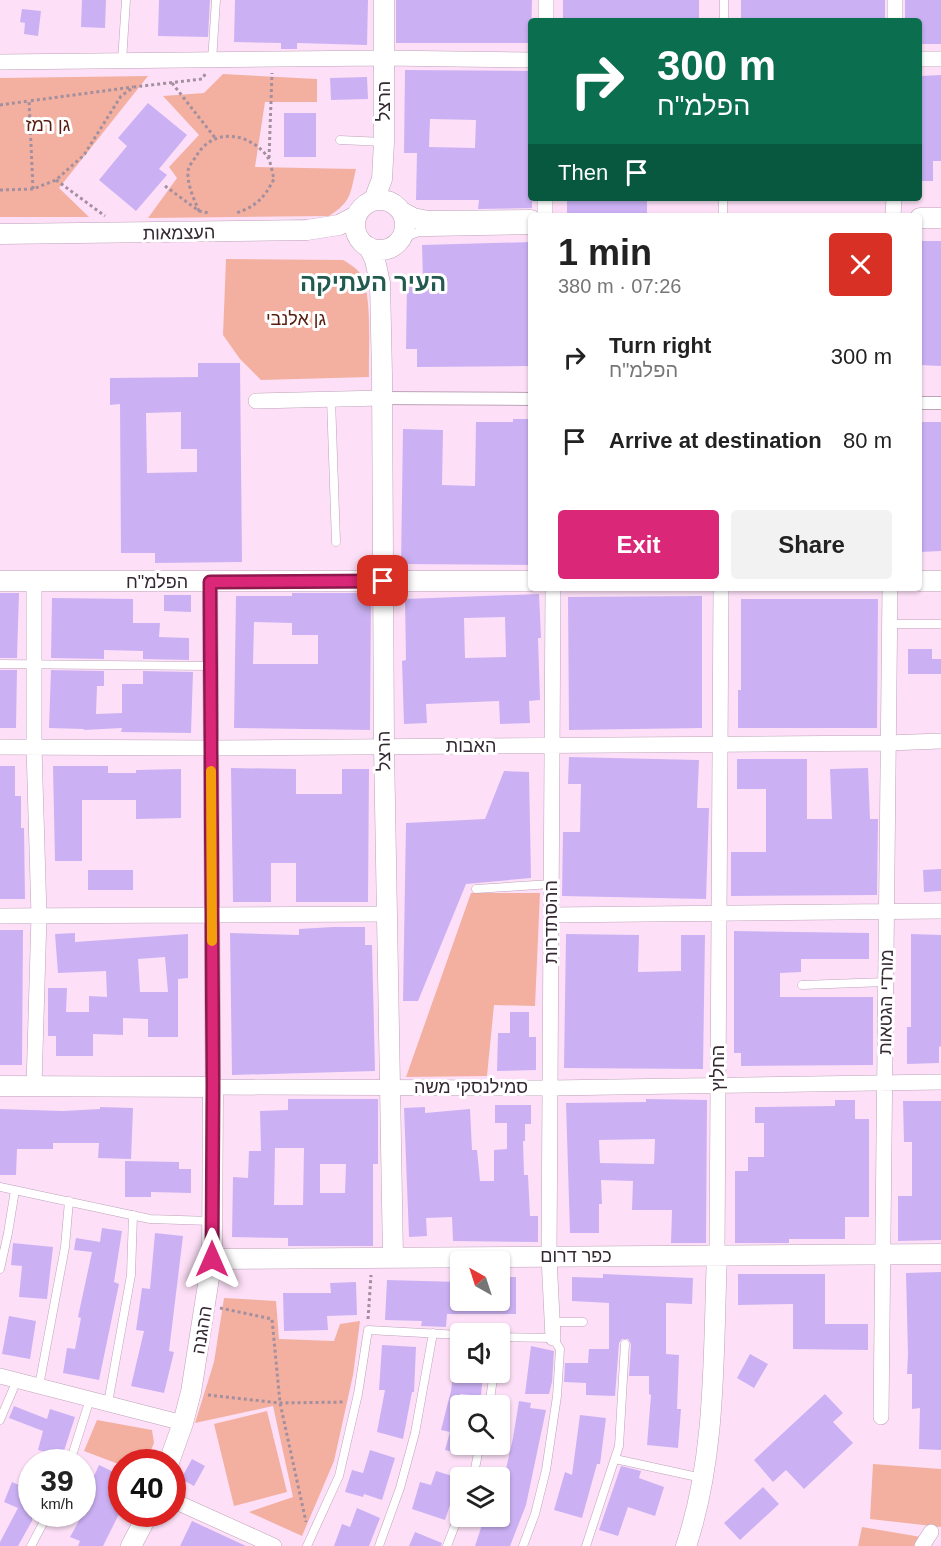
<!DOCTYPE html>
<html lang="en">
<head>
<meta charset="utf-8">
<style>
  :root { --surface:#fff; --page:#f2f2f2; --text:#222; --muted:#767676; --accent:#db2777 }
  body { margin:0; font-family:Arial,"Noto Sans Hebrew",sans-serif; background:var(--page); color:var(--text); height:100vh; display:flex; flex-direction:column; font-size:22px; white-space:nowrap }
  * { box-sizing:border-box; margin:0 }
  p { font-size:20px; color:var(--muted) }
  .icon { flex:none; width:33px; height:33px; fill:none; stroke:currentColor; stroke-width:2; stroke-linecap:round; stroke-linejoin:round }
  .map { position:relative; flex:1; overflow:hidden }
  .sheet { position:absolute; left:528px; top:213px; width:394px; height:378px; display:flex; flex-direction:column; background:var(--surface); border-radius:6px; box-shadow:0 2px 4px #0004 }
  .sheet>* { flex:none }
  .top-card { position:absolute; left:528px; top:18px; width:394px; height:183px; border-radius:6px; box-shadow:0 2px 4px #0004; background:#0b6e4f; color:#fff; overflow:hidden }
  .needle { width:39px; rotate:321deg }
  .tools { position:absolute; left:450px; top:1251px; display:grid; gap:12px }
  .tools a { display:grid; place-items:center; width:60px; height:60px; border-radius:6px; background:var(--surface); box-shadow:0 2px 4px #0004; font-size:30px }
  .speed { position:absolute; left:18px; top:1449px; display:flex; gap:12px; font-size:30px; font-weight:700; text-align:center }
  .speed>* { display:grid; place-content:center; width:78px; height:78px; border-radius:50%; background:var(--surface); box-shadow:0 2px 4px #0004; line-height:1 }
  .speed small { font-size:15px; font-weight:400 }
  .speed .limit { border:9px solid #d22; background:#fff; color:#111 }
  .pin { position:absolute; display:grid; place-items:center; width:51px; height:51px; color:#fff; margin:-26px; border-radius:12px; box-shadow:0 3px 9px #0006 }
  .me { position:absolute; width:66px; margin:-33px; rotate:0deg; stroke-linejoin:round; filter:drop-shadow(0 0 4px #0008) }
  .turn { display:flex; align-items:center; gap:21px; height:126px; padding:0 30px; font-size:27px }
  .turn .icon { width:78px; height:78px; stroke-width:2.5 }
  .turn b { display:block; font-size:42px; line-height:51px }
  .then { display:flex; align-items:center; height:57px; padding:0 30px; background:#0003; gap:12px; font-size:22px }
  .round { display:grid; place-items:center; flex:none; width:63px; height:63px; border-radius:6px; background:var(--page) }
  .summary { display:flex; align-items:center; justify-content:space-between; height:102px; padding:0 30px }
  h1 { font-size:36px; font-weight:800; line-height:45px }
  .action { display:flex; gap:12px; margin-top:auto; padding:12px 30px }
  .action a { flex:1; height:69px; border-radius:6px; background:var(--accent); color:#fff; font-size:24px; font-weight:800; line-height:69px; text-align:center }
  .action a+a { background:var(--page); color:var(--text) }
  ul { padding:0; list-style:none }
  li { display:flex; align-items:center; gap:18px; height:84px; padding:0 30px }
  li div { flex:1 }
  li b { display:block; font-size:22px }
  li em { font-style:normal }
  .map>svg:first-child { display:block }
  .green { fill:#f3b0a0 }
  .building { fill:#cbb1f4; fill-rule:evenodd }
  .lines { fill:none; stroke-linecap:round; stroke-linejoin:round }
  .service-casing { stroke:#bda2b8; stroke-width:9 }
  .pedestrian-casing { stroke:#bda2b8; stroke-width:14 }
  .minor-casing { stroke:#bda2b8; stroke-width:16 }
  .tertiary-casing { stroke:#bda2b8; stroke-width:21 }
  .path { stroke:#a48f9f; stroke-width:3; stroke-dasharray:3 3; stroke-linecap:butt }
  .service { stroke:#fff; stroke-width:8 }
  .pedestrian { stroke:#fff; stroke-width:12 }
  .minor { stroke:#fff; stroke-width:15 }
  .tertiary { stroke:#fff; stroke-width:20 }
  .route-casing { stroke:#8e194d; stroke-width:15 }
  .route { stroke:#db2777; stroke-width:10 }
  .slow { stroke:#f59e0b; stroke-width:10 }
  .labels { text-anchor:middle; dominant-baseline:central; stroke-width:6; stroke-linejoin:round; paint-order:stroke }
  .street-label { font-size:18px; fill:#342932; stroke:#fff }
  .park-label { font-size:18px; fill:#571c0f; stroke:#fff }
  .district-label { font-size:24px; font-weight:bold; fill:#235a50; stroke:#fff }
</style>
</head>
<body>
<div class="map">
<svg width="941" height="1546" viewBox="0 0 941 1546">
  <rect width="100%" height="100%" fill="#fde0f7"/>
  <path class="green" d="M223,74L317,79V102H265L255,167L356,169C350,194 352,201 329,216L148,218L177,178L169,167L199,135L163,96L204,93Z
    M148,76L59,188L89,217H0V78Z
    M226,259L343,260C350,264 358,269 361,275C373,295 368,353 369,377L261,380L240,359L223,335Z
    M471,893H540L535,1006L494,1005L487,1076L406,1077Z
    M224,1298L276,1301L279,1339L334,1341L340,1324L360,1321L353,1375L334,1461L302,1536L249,1512L293,1497L273,1406L195,1423L214,1362Z
    M267,1411L287,1492L234,1506L214,1424Z
    M97,1420L152,1430L154,1443L146,1462H122L121,1465L84,1451Z
    M873,1464L941,1469V1527L870,1519Z
    M862,1527L921,1537L915,1546H858Z"/>
  <path class="building" d="M82,0H106L105,28L81,27Z
    M159,0H210L208,37L158,36Z
    M235,0H368L367,45L297,43V49H281V43L234,42Z
    M396,0H532L531,43H396Z
    M563,0H699V21H563Z
    M741,0H885V21H741Z
    M905,0H941V44H920V21H905Z
    M22,9L41,11L38,36L24,34L25,23L20,22Z
    M405,70L531,71L532,208L478,209L479,200H416L417,153H404ZM430,119L476,120L475,148L429,147Z
    M941,75V161H933V181H920V76Z
    M367,77L368,99L331,100L330,78Z
    M148,103L187,135L159,169L167,175L136,211L99,180L127,146L118,138Z
    M284,113H316V157H284Z
    M567,198H647V216H567Z
    M920,241H941V366L920,365Z
    M531,242V366L417,367V349H406L407,281H423L422,245Z
    M198,363H240L242,562L155,563V553H121L120,404L110,405V378L198,377ZM181,412V449H197V472L147,473L146,413Z
    M513,419H531V565L401,564L403,429L443,430L442,485L475,486L476,422H513Z
    M920,422H941V551L920,552Z
    M0,593H19L17,658H0Z
    M292,593H371L370,730L234,728L236,596H292ZM254,622L292,623V635H318V664H253Z
    M539,594L541,638H538L540,700L529,701L530,723L500,724L499,701L426,704L427,723L404,724L402,661L406,660L405,599ZM505,617L506,657L465,658L464,618Z
    M164,595H191V612L164,611Z
    M702,596V728L569,730L568,597Z
    M52,598L133,599V623H160L159,637L189,638V660L143,659V651L104,650V659L51,658Z
    M741,599H878L877,728H738V690H741Z
    M908,649H932V659H941V674H908Z
    M0,670H17L16,728H0Z
    M51,670L104,671V686H97L96,714L122,713V684H143V671L193,672L191,733L121,732L122,728L84,730V729L49,728Z
    M569,757L699,760L697,808H709L706,899L562,896L563,832H580L581,784H568Z
    M737,759H807V819H832L830,769L868,768L870,819H878L877,895L731,896V852H766V789H737Z
    M0,766H15V796H21V828H24L25,899H0Z
    M53,766H108V773H136V770L181,769V818L136,819V800H82V861H55Z
    M231,768L296,769V794H342V769H369L368,902H296V863H271V902H233Z
    M504,771L529,772L531,878L466,884L418,1001H403L406,823L485,819Z
    M941,869V891L924,892L923,870Z
    M88,870H133V890H88Z
    M333,927H365V945H372L375,1071L232,1075L230,933L299,935V929Z
    M0,930H23L22,1065H0Z
    M734,931L869,933V959H801V972L780,973V997H873V1065L741,1066V1053H734Z
    M75,933V942L188,934V978L178,979V1037H148V1019L123,1018V1035L93,1034V1056H56V1036H48V988H67L66,1012H89V996L107,997L106,971L58,973L55,934ZM165,957L168,992H140L138,959Z
    M566,934L639,935L638,972L681,971V935H705L703,1069L564,1068Z
    M911,934L941,935V1046L939,1047V1063L907,1064V1027H911Z
    M510,1012H529V1037H536V1070L497,1071L498,1033H510Z
    M288,1099H378V1164H373V1246H288V1238L232,1237L233,1177L248,1178L249,1151H261L260,1111L288,1110ZM275,1148H304L303,1205H274ZM320,1164H346L345,1193H320Z
    M646,1099L707,1100L706,1243H671L672,1210H632L633,1181L601,1180L602,1204H599V1233H570L566,1103L646,1102ZM655,1139L654,1164L600,1163L599,1140Z
    M835,1100H855V1119H869V1217H845V1239H789V1243H735V1171H748V1157H764V1123H755V1107L835,1106Z
    M903,1101H941V1240L898,1241V1196H912V1142H904Z
    M495,1105H531V1124H525V1141H523L524,1175H528L530,1216H538V1242L453,1241L452,1217L426,1218L427,1236L409,1237L404,1108L425,1107V1113L470,1109L472,1150H477L480,1181H494V1150L507,1149V1123H495Z
    M100,1107L133,1108L131,1159L98,1158L99,1143H53V1149H17L16,1175H0V1109L63,1111L100,1109Z
    M125,1161L179,1162V1169H191V1193L151,1192V1197H125Z
    M102,1228L122,1231L114,1282L119,1284L99,1380L63,1373L67,1348L75,1349L81,1318L78,1317L92,1252L74,1250L76,1238L100,1242Z
    M155,1233L183,1236L169,1351L174,1352L164,1393L131,1386L144,1331L136,1330L142,1288L150,1289Z
    M13,1243L53,1247L47,1299L19,1297L22,1266L11,1265Z
    M941,1272V1450L919,1449L920,1408L912,1409V1374H907L908,1355L906,1273Z
    M603,1274L693,1278L692,1304L666,1303V1354L679,1355L677,1409H681L678,1448L647,1445L651,1395L649,1394V1376H629L631,1344L628,1339H622L619,1343L615,1396L586,1395V1383L564,1382L565,1363H588L589,1349H609V1303L572,1301V1277L603,1278Z
    M738,1274H825V1324H868V1350L793,1349V1304L738,1305Z
    M500,1277H516V1314H447L446,1327L421,1326L422,1321L385,1320L387,1280L460,1282V1300H500Z
    M356,1282L357,1315L327,1316L328,1330L284,1331L283,1293H331L330,1283Z
    M9,1316L36,1321L30,1359L2,1354Z
    M382,1345L416,1347L414,1392H412L403,1439L377,1432L385,1390H379Z
    M531,1346L554,1351L552,1382L549,1394H525Z
    M750,1354L768,1364L754,1388L737,1378Z
    M456,1371L467,1374L483,1372L481,1396L460,1394V1454L445,1450L450,1432L441,1430L451,1391L453,1373H456Z
    M825,1394L843,1413L833,1422L853,1443L804,1489L786,1470L773,1482L754,1460Z
    M519,1401L531,1403L530,1408L546,1410L526,1505L510,1546H475L485,1516H500V1495L513,1438Z
    M14,1406L47,1419L50,1409L75,1417L62,1457L38,1450L43,1431L9,1418Z
    M580,1415L606,1418L600,1464H597L582,1518L554,1510L565,1472L572,1475Z
    M370,1450L395,1458L382,1500L364,1494L363,1497L345,1492L352,1470L363,1473Z
    M192,1459L205,1466L194,1486L181,1479Z
    M32,1464V1521L18,1546H0V1542L18,1508L4,1502L12,1482L21,1486Z
    M99,1465L122,1476V1508L103,1546H78L80,1541L70,1537L96,1490L89,1487Z
    M621,1466L641,1471L639,1478L664,1487L655,1516L628,1507L618,1536L599,1530Z
    M436,1471L459,1478L445,1520L412,1509L420,1482L431,1485Z
    M763,1487L779,1504L740,1540L724,1523Z
    M357,1508L380,1518L369,1546H334L342,1524L350,1527Z
    M192,1521L246,1546H180Z
    M415,1532L442,1543L441,1546H409Z"/>
  <g class="lines">
    <defs>
      <path id="service" d="M724,21V0
        M122,61L126,0
        M212,61L216,0
        M340,140L384,142
        M723,216V198
        M402,238L419,232H429L531,230
        M331,399L336,542
        M889,624H941
        M0,664L210,666
        M476,889L551,884
        M802,985L886,982
        M0,1187L150,1219L211,1221
        M0,1269L8,1233L15,1190
        M552,1322H583
        M500,1337L553,1338L560,1349L557,1396L546,1470L535,1514L523,1546
        M39,1386L65,1247L69,1201
        M108,1403L131,1275L133,1215
        M489,1406L494,1372
        M0,1420L17,1380
        M615,1459L702,1478
        M70,1462L90,1399
        M473,1478L480,1444
        M31,1546L48,1514
        M307,1546L339,1476L358,1394L368,1330L460,1335
        M379,1546L400,1488L415,1433L433,1333
        M447,1546L460,1512
        M586,1546L619,1446L625,1344"/>
      <path id="pedestrian" d="M382,398L531,399
        M920,403H941"/>
      <path id="minor" d="M546,21V0
        M895,21V0
        M920,59H941
        M0,62L384,58L531,60
        M545,198V216
        M893,216L894,198
        M256,401L382,398
        M34,582V747L39,916L34,1086
        M210,582L213,1087L550,1088L941,1082
        M0,747L211,748L888,743L941,741
        M551,915L941,911
        M0,916L387,914
        M717,1255L721,588
        M553,1338L549,1257L553,588
        M0,1376L183,1423
        M881,1417L890,588
        M172,1500L274,1546
        M922,1546L931,1532"/>
      <path id="tertiary" d="M355 225a25 25 0 1 1 50 0a25 25 0 1 1-50 0Z
        M374,200L382,179L384,142V0
        M402,212L413,218L428,221L531,220
        M920,218H941
        M0,234L307,230L339,225L356,216
        M369,247L375,260L380,283L382,375L384,747L393,1257
        M0,581H531
        M920,581H941
        M0,1086L213,1087L212,1259L191,1392L183,1423L169,1462
        M212,1259L941,1254
        M131,1546L148,1514
        M686,1546C717,1454 713,1351 717,1255"/>
    </defs>
    <use href="#service" class="service-casing"/>
    <use href="#pedestrian" class="pedestrian-casing"/>
    <use href="#minor" class="minor-casing"/>
    <use href="#tertiary" class="tertiary-casing"/>
    <path class="path" d="M172,83L216,139
      M0,105L29,101
      M269,158L272,73
      M56,180L105,216
      M165,186L199,211L209,213
      M33,189L29,101L133,87
      M0,190L33,189L56,180L84,155L121,96L134,87L202,79L206,73
      M199,211C194,199 187,185 188,171C189,165 194,160 197,155C214,127 249,133 267,156C271,162 272,172 274,179C264,198 257,206 236,213
      M220,1308L272,1319L280,1403L306,1522
      M368,1319L371,1275
      M208,1395L280,1403L345,1402"/>
    <use href="#service" class="service"/>
    <use href="#pedestrian" class="pedestrian"/>
    <use href="#minor" class="minor"/>
    <use href="#tertiary" class="tertiary"/>
  </g>
  <g class="lines">
    <defs>
      <path id="route" d="M212,1259L213,1087L210,582L383,581"/>
    </defs>
    <use href="#route" class="route-casing"/>
    <use href="#route" class="route"/>
    <path class="slow" d="M211,771L212,941"/>
  </g>
  <g class="labels">
    <g class="street-label">
      <text transform="translate(384 101) rotate(-90)">הרצל</text>
      <text transform="translate(179 233) rotate(-1)">העצמאות</text>
      <text x="157" y="582">הפלמ"ח</text>
      <text x="471" y="746">האבות</text>
      <text transform="translate(384 751) rotate(-91)">הרצל</text>
      <text transform="translate(551 922) rotate(-90)">ההסתדרות</text>
      <text transform="translate(886 1002) rotate(-89)">מורדי הגטאות</text>
      <text transform="translate(718 1068) rotate(-90)">החלוץ</text>
      <text x="471" y="1087">סמילנסקי משה</text>
      <text x="576" y="1256">כפר דרום</text>
      <text transform="translate(202 1330) rotate(-81)">ההגנה</text>
    </g>
    <g class="park-label">
      <text x="48" y="125">גן רמז</text>
      <text x="296" y="319">גן אלנבי</text>
    </g>
    <g class="district-label">
      <text x="373" y="282">העיר העתיקה</text>
    </g>
  </g>
</svg>
<div class="tools">
<a><svg class="needle" viewBox="-14 -14 28 28"><path d="M0-13l5 13h-10z" fill="#e53935"/><path d="M0 13l5-13h-10z" fill="#767676"/></svg></a>
<a><svg class="icon" aria-label="sound" viewBox="0 0 24 24"><path d="M4 9h4l5-4v14l-5-4H4zM17 9q2 3 0 6"/></svg></a>
<a><svg class="icon" aria-label="search" viewBox="0 0 24 24"><circle cx="10" cy="10" r="6"/><path d="M15 15l6 6"/></svg></a>
<a><svg class="icon" aria-label="layers" viewBox="0 0 24 24"><path d="M12 4l9 5-9 5-9-5zM3 14l9 5 9-5"/></svg></a>
</div>
<div class="speed"><div>39<small>km/h</small></div><div class="limit">40</div></div>
<div class="pin" style="left:383px;top:581px;background:#d93025"><svg class="icon" aria-label="arrive" viewBox="0 0 24 24"><path d="M6 21V4h12l-3 4 3 4H6"/></svg></div>
<svg class="me" style="left:212px;top:1259px" viewBox="-20 -20 40 40"><path d="M0-17L14 15 0 8-14 15z" fill="#db2777" stroke="#fff" stroke-width="4"/></svg>
<div class="top-card">
<div class="turn"><svg class="icon" aria-label="right" viewBox="0 0 24 24"><path d="M7 20v-9h11M14 6l5 5-5 5"/></svg><div><b>300 m</b>הפלמ&quot;ח</div></div>
<div class="then">Then<svg class="icon" aria-label="arrive" viewBox="0 0 24 24"><path d="M6 21V4h12l-3 4 3 4H6"/></svg></div>
</div>
<section class="sheet">
<div class="summary"><div><h1>1 min</h1><p>380 m · 07:26</p></div><a class="round" style="background:#d93025;color:#fff"><svg class="icon" aria-label="close" viewBox="0 0 24 24"><path d="M6 6l12 12M18 6L6 18"/></svg></a></div>
<ul>
<li><svg class="icon" aria-label="right" viewBox="0 0 24 24"><path d="M7 20v-9h11M14 6l5 5-5 5"/></svg><div><b>Turn right</b><p>הפלמ&quot;ח</p></div><em>300 m</em></li>
<li><svg class="icon" aria-label="arrive" viewBox="0 0 24 24"><path d="M6 21V4h12l-3 4 3 4H6"/></svg><div><b>Arrive at destination</b></div><em>80 m</em></li>
</ul>
<div class="action"><a>Exit</a><a>Share</a></div>
</section>
</div>
</body>
</html>
